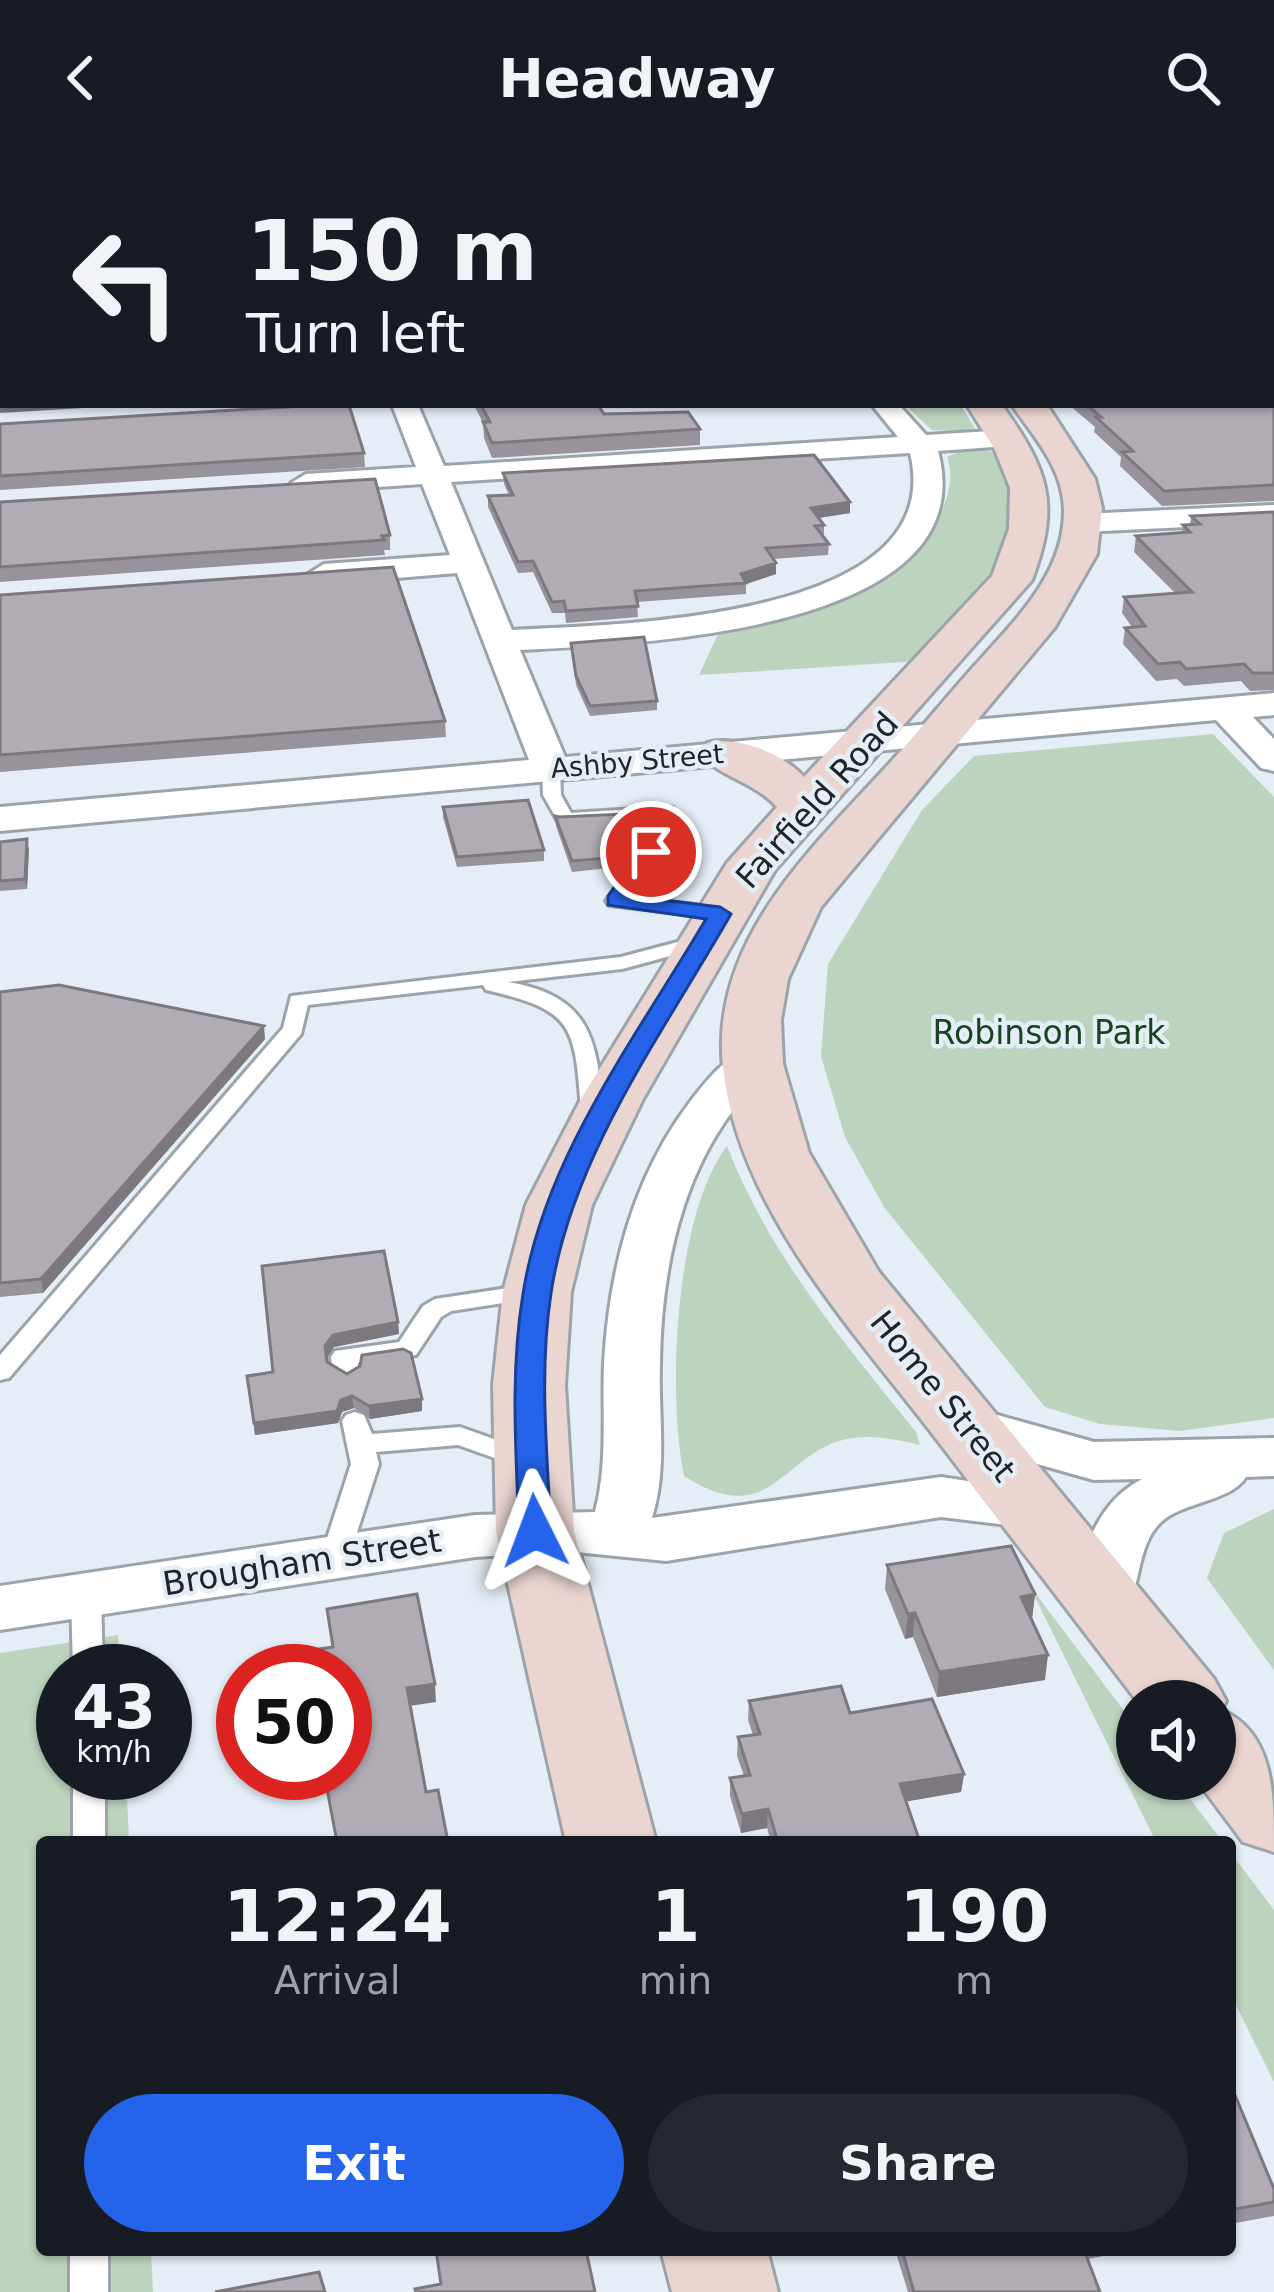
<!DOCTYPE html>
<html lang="en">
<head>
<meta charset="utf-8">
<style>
  :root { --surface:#171b24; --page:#242831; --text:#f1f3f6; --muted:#9ea1a6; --accent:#2563eb }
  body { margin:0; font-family:"DejaVu Sans",sans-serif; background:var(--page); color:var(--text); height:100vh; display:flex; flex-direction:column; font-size:45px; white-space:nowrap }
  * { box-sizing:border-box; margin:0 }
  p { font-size:39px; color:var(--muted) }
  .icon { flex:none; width:66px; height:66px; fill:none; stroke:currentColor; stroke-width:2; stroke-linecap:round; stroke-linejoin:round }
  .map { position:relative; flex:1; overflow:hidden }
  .panel { position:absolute; left:36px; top:1680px; width:1200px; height:420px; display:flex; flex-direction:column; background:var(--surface); border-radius:12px; box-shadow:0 3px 9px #0004 }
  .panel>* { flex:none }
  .guide { position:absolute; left:0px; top:0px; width:1275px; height:252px; box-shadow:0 3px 9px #0004; background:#171b24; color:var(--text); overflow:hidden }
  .buttons { position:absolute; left:1116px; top:1524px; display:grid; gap:24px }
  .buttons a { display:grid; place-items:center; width:120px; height:120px; border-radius:50%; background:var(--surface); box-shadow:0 3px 9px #0004; font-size:60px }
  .speed { position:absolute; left:36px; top:1488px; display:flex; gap:24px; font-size:60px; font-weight:700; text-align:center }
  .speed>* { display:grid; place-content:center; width:156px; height:156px; border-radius:50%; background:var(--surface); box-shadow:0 3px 9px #0004; line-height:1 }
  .speed small { font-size:30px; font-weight:400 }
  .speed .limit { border:18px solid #d22; background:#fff; color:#111 }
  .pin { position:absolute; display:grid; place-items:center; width:102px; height:102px; color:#fff; margin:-51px; border:6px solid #fff; border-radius:50%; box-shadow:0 3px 12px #0007 }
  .me { position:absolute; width:132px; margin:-66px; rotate:357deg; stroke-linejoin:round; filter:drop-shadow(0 0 9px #0008) }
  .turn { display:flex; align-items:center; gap:42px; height:252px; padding:0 48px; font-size:54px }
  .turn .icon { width:156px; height:156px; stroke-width:2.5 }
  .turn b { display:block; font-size:84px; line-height:102px }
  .eta { display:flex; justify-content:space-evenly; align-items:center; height:204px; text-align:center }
  .eta b { font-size:72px; font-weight:700; line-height:84px }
  .button { display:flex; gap:24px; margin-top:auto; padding:24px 48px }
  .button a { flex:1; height:138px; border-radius:72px; background:var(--accent); color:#fff; font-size:48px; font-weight:700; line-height:138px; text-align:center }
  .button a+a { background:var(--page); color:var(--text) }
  header { display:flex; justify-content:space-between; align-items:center; height:156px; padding:0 48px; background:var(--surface); font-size:54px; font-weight:700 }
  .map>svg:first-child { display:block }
  .green { fill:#bcd3bd }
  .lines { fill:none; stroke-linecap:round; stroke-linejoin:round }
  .service-casing { stroke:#9ca4ab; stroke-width:6 }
  .minor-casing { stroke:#9ca4ab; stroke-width:6 }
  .tertiary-casing { stroke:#9ca4ab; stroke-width:6 }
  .secondary-casing { stroke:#9ca4ab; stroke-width:6 }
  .service { fill:#fff; fill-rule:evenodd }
  .minor { fill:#fff; fill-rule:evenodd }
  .tertiary { fill:#fff; fill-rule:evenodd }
  .secondary { fill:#ebd5d1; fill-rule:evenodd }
  .rail-casing { stroke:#878e93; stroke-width:6 }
  .rail { stroke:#e5eef6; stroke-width:4.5; stroke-dasharray:12; stroke-linecap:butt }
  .wall { fill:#98939b }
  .shaded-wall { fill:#7c787e }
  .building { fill:#b1abb4; stroke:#7c787e; stroke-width:3 }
  .route { fill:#2563eb; stroke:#184099; stroke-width:3 }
  .labels { text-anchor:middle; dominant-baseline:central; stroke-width:9; stroke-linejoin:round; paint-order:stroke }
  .far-street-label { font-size:27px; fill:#212427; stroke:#e5eef6 }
  .street-label { font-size:33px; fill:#212427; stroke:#e5eef6 }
  .park-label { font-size:33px; fill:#19441f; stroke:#e5eef6 }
</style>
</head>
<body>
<header><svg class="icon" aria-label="back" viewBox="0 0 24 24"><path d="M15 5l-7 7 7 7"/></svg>Headway<svg class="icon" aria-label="search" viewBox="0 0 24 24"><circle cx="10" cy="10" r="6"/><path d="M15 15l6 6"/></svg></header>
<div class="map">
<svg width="1274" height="2136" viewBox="0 0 1274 2136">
  <rect width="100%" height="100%" fill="#e5eef6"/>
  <path class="green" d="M905,249H961L977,276L932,274Z
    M970,291L1002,298C1048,377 970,450 920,505L699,519L718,478C798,461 906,438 942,355C949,337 954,319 947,301Z
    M1213,578L1274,641V1262L1180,1275L1100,1268L1045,1251L884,1051L845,981L821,900L828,808L922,654L974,600Z
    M727,990C768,1097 845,1188 916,1276L920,1289C899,1284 875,1279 853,1282C783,1291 774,1378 684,1320C667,1237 675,1058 727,990Z
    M1274,1353V1514L1207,1422L1224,1377Z
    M1029,1429L1137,1572V1623H1175L1223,1686H1156Z
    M118,1479L120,1515H63V1617H126L129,1686H42V2094H151L153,2136H0V1497Z
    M1230,1696L1274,1754V1926L1230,1837Z"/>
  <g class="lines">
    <defs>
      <path id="service" d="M551,608L560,613L561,639L571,657L667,651L673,652L682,667L629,741L720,752L730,758L727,762L609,749L606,745L664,667L661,662L559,667L543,639L542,613Z
        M704,779L711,781V789L622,813L508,826C590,840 597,882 603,956L592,963L581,956C575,868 573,854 486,834L483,829L308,849L301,878L9,1222L0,1224V1199L283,872L291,840L621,801Z
        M534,1128L543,1131L546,1136L543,1141L451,1155L441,1161L416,1199L358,1207L359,1218L346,1226L333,1218L331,1201L335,1195L399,1186L423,1150L435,1143Z
        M355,1256L364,1259L372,1278L460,1271L533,1297L537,1303L533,1309L523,1312L458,1289L376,1296L379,1308L349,1401L345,1408H325L321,1401L351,1308L342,1265L346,1259Z
        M86,1429L96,1432L101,1439L103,1515H73L71,1439L76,1432Z
        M73,1617H105V1686H73Z
        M70,2094H108V2136H70Z"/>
      <path id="minor" d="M1014,0H1056L1058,3H1016Z
        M1272,189L1274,190V207L1272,206Z
        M392,249H418L444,310L898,281L872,249H899L926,279L1008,274L1022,282L1008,290L938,295C987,478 629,488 520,494L565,601L1274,537V559L1253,561L1274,583V615L1261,612L1216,564L0,675V651L529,604L457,417L324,428L308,418L324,408L450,399L422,328L306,336L291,327L306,318L416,311ZM910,297C951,466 613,468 512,474L451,326Z
        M1274,349V367L1082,376L1067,367L1082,358Z
        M752,893L768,897L775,907C759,930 737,946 722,970C677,1038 661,1126 660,1207C658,1259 668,1310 652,1362L941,1321L1054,1338L1063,1352L1054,1366L1033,1372L941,1361L666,1405L566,1395L475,1401L0,1474V1430L475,1359L595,1356C608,1306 602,1258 604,1208C609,1115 633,1021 690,946C707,924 725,900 752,893Z
        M965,1250L1094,1286L1274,1282V1320L1246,1321C1230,1346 1184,1345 1161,1366C1137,1388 1141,1430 1125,1457L1103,1463L1081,1457L1072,1441C1084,1394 1096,1347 1142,1323L1094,1324L945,1282L937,1269L945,1256Z"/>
      <path id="tertiary" d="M1052,0H1079L1050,3Z
        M0,150H3V168H0Z"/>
      <path id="secondary" d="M1146,0H1175L1144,3Z
        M967,249H1002C1048,314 1061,347 1032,424L775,714L643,943L592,1049L571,1136L565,1229L574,1375L656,1686H566L496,1375L493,1229L503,1136L526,1049L581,943L727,707L777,651C754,625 716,620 700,597L707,587C738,579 783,598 804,621L992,420L1009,373L1010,332L995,294Z
        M1012,249H1047L1095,323L1102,352L1097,398L1055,471L821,751L788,823L781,864L783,908L809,997L879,1116L1214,1523L1226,1545L1221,1554C1274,1576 1274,1637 1274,1696L1243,1686L1196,1623H1215V1545H1137C1071,1458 1004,1372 938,1285C855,1176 738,1054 723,911C710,786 810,694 887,610C918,577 946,541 977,507C1016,463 1065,417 1064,353C1063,312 1034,281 1012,249Z
        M661,2094H767L778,2136H672Z"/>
    </defs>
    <use href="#service" class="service-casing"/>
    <use href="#minor" class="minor-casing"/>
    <use href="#tertiary" class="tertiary-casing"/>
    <use href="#secondary" class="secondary-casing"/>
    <use href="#service" class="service"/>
    <use href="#minor" class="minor"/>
    <use href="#tertiary" class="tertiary"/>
    <use href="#secondary" class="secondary"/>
    <defs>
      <path id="rail" d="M500,3L510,0"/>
    </defs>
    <use href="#rail" class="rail-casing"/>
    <use href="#rail" class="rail"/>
  </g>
  <path class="wall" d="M1274,210V345L1162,350L1120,310L1121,301L1094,276L1095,271L1069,249H1272Z
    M474,249H598L604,258L700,273V289L492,302L484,282L483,267Z
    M0,268L364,297L365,311L0,334Z
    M503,317L850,357L819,362L824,369V380L829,388L828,399L773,403L776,407V418L746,428V438L637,446L638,461L566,467L565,457H552L533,416L518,417L488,351V340L509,339L504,328Z
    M0,346L390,379V394H384L385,399L0,426Z
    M1274,356V534L1250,535L1241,525L1184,530L1177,523L1156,525L1123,488L1125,472L1132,471L1122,457L1124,441L1175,437L1134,396L1136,380L1182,377L1183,369H1190L1191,360Z
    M0,439L445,565L446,581L0,616Z
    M571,487L657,545V554L590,560L576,529Z
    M443,651L544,694V705L457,711L443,661Z
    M555,660L559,661L646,667L627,703L614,704L609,712L572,716L556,670Z
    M0,686L29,693L27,733L0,735Z
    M0,836L265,883L43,1137L0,1141Z
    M262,1110L398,1166L399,1178L334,1191L327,1201V1206L422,1255L370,1263L354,1252L342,1256L338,1267L255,1279L247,1220L273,1216Z
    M887,1409L1035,1438L1032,1463L1045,1524L937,1541L913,1481L905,1483L885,1433Z
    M749,1545L850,1557L964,1618L961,1636L906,1645L920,1686H771L767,1672L741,1677L730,1640V1622L744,1620L737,1600L738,1581L753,1579L748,1564Z
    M1230,1927L1274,2033V2060L1230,2068Z
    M895,2094H1134L1088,2103L1100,2136H908Z"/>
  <path class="shaded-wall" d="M0,244H3V249H134L0,257Z
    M850,346V357L811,363V352Z
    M776,407V418L746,428L741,418Z
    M646,657V667L627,703V693Z
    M27,683L29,693L27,733L25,723Z
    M614,694V704L609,712L608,702Z
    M264,870L265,883L43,1137L41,1123Z
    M398,1166L399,1178L334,1191L327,1202L325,1190L333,1179Z
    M352,1240L354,1252L342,1256L338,1267L255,1279L254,1267L341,1244Z
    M422,1243V1255L370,1263L369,1250Z
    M1035,1438L1032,1463L1021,1441Z
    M915,1457L913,1481L905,1483L908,1458Z
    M1048,1499L1045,1524L937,1541L939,1516Z
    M435,1528L436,1546L409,1550L407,1532Z
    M964,1618L961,1636L898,1647L900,1628Z
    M768,1653L767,1672L741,1677L742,1658Z"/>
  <path class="building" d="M550,0H1003L997,3L543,2Z
    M1218,0H1274V70H1272V3H1212Z
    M1272,82L1274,89V138L1272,139Z
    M1272,209L1274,210V329L1164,335L1122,296L1133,295L1096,261H1101L1087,249H1272Z
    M3,220V244H0V221Z
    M321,249H349L364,297L0,320V268Z
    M481,249H598L604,258L688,256L700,273L492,287L483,266H490Z
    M814,299L850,346L811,352L824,369L815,370L829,388L766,392L776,407L741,418L746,427L635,435L638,450L566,455L564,445L552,446L533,405L518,406L488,340L513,339L503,317Z
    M375,323L390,379L382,380L384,384L0,411V346Z
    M1274,356V517H1253L1244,508L1186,513L1180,506L1158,508L1125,472L1145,470L1124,441L1192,436L1136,380L1190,376L1183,369L1200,368L1191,360Z
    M393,411L445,565L0,599V439Z
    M644,481L657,545L590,550L576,520L571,487Z
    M528,644L544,694L457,701L443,651Z
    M646,657L627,693L614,694L608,702L572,705L555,660L559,661Z
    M27,683L25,723L0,725V686Z
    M59,829L264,870L41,1123L0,1127V836Z
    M384,1095L398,1166L333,1179L325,1190L327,1206L347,1218L360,1210L362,1199L403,1193L411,1197L422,1243L369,1250L352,1240L341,1244L337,1255L254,1267L247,1220L273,1216L262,1110Z
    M1011,1390L1035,1438L1021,1441L1048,1499L939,1516L915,1457L908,1458L887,1409Z
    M417,1438L435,1528L407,1532L426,1636L438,1634L448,1686H337L324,1617H345V1515H316L313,1494L333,1491L327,1453Z
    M841,1530L850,1557L932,1543L964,1618L900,1628L920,1686H778L768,1653L742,1658L730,1622L750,1619L738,1581L760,1578L749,1545Z
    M1230,1927L1274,2033V2046L1230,2054Z
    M436,2094H586L595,2136H416L415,2133L441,2128Z
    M902,2094H1084L1100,2136H914Z
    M319,2116L325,2136H215Z"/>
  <path class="route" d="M651,690L662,696L630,740L720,751L731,758C663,877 572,999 551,1137C539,1215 547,1296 551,1375L535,1386L519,1375C516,1296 510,1216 523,1138C544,1001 637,880 706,763L608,749V740L643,691Z"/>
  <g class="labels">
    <g class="far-street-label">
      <text transform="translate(637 605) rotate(-5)">Ashby Street</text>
    </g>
    <g class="street-label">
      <text transform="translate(817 644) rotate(-48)">Fairfield Road</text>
      <text transform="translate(943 1240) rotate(51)">Home Street</text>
      <text transform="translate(302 1406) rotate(-9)">Brougham Street</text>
    </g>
    <g class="park-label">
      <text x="1049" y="876">Robinson Park</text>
    </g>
  </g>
</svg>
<div class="buttons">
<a><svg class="icon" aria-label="sound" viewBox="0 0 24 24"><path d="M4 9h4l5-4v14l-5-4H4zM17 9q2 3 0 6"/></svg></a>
</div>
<div class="speed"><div>43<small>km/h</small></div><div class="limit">50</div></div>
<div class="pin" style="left:651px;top:696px;background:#d93025"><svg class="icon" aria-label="arrive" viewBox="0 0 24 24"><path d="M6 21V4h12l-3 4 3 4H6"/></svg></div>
<svg class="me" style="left:535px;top:1375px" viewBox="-20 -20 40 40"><path d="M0-17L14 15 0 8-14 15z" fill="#2563eb" stroke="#fff" stroke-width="4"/></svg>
<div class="guide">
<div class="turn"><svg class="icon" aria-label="left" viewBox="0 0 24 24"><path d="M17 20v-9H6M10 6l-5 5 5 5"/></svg><div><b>150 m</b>Turn left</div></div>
</div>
<section class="panel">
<div class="eta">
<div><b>12:24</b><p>Arrival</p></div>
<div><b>1</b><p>min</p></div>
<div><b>190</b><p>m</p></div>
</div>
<div class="button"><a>Exit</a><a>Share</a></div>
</section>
</div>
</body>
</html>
